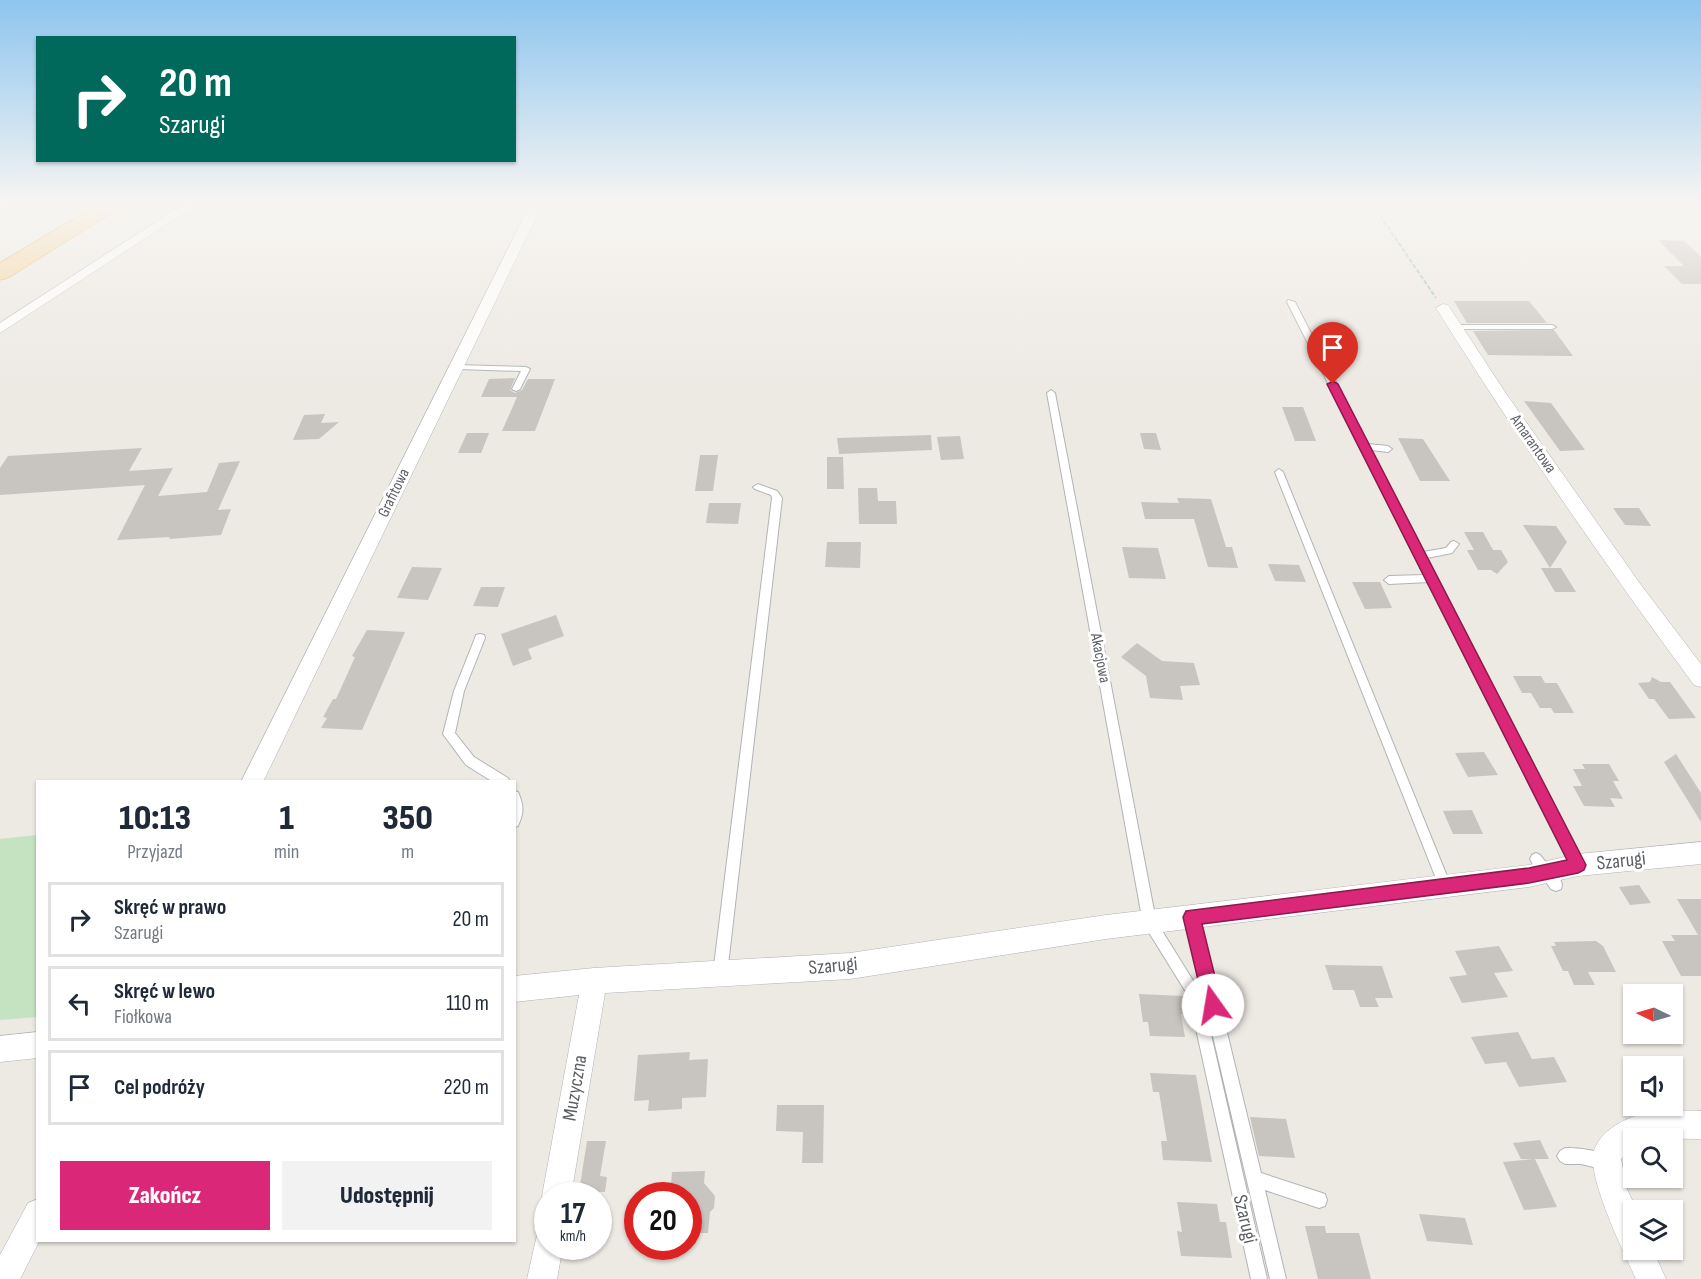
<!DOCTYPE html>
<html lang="pl">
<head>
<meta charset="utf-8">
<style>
  :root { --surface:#fff; --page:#f2f2f3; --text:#1f2937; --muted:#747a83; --line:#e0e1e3; --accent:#db2777 }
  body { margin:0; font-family:"Sofia Sans Condensed",sans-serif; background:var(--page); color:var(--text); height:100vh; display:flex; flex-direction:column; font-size:22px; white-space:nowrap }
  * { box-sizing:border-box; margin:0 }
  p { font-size:20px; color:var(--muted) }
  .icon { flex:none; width:33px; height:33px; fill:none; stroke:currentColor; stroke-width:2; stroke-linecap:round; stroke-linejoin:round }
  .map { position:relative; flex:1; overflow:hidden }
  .drawer { position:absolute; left:36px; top:780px; width:480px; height:462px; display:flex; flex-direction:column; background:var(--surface); border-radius:0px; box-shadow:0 2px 4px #0004 }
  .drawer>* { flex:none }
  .guide { position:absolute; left:36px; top:36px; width:480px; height:126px; border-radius:0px; box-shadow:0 2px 4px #0004; background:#00695c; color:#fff; overflow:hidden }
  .needle { width:39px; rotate:275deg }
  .controls { position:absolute; left:1623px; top:984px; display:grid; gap:12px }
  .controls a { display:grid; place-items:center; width:60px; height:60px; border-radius:0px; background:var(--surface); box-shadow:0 2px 4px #0004; font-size:30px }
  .speed { position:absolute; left:534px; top:1182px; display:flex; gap:12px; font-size:30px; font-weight:700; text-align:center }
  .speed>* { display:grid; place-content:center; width:78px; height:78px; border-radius:50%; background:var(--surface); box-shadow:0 2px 4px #0004; line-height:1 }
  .speed small { font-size:15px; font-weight:400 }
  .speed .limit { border:9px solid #d22; background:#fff; color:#111 }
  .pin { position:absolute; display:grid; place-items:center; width:51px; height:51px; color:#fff; margin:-62px -26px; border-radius:50% 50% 50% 0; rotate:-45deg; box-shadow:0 0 6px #0007 }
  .pin .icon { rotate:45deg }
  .me { position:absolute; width:66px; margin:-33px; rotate:347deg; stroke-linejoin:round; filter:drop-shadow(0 0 4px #0008) }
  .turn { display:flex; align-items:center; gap:21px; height:126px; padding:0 24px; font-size:27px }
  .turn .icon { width:78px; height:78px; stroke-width:2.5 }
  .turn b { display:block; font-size:42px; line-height:51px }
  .eta { display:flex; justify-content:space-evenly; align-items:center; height:102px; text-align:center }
  .eta b { font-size:36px; font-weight:800; line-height:42px }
  .action { display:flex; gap:12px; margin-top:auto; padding:12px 24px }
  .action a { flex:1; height:69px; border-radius:0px; background:var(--accent); color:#fff; font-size:24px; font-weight:800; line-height:69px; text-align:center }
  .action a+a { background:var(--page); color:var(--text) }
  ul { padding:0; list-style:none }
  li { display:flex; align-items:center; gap:18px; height:75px; margin:0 12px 9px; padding:0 12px; border:3px solid var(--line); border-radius:0px }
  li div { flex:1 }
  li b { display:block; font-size:22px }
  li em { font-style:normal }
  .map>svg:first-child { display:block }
  .green { fill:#c5e3c1 }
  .building { fill:#c8c4bf }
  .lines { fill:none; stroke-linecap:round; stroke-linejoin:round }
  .service-casing { stroke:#b0b4b7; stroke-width:2 }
  .minor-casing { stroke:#b0b4b7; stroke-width:1 }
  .motorway-casing { stroke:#e1870f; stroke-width:1 }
  .path { stroke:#9cc6a3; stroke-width:2; stroke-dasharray:4.5 2; stroke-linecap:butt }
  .service { fill:#fff; fill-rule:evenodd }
  .minor { fill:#fff; fill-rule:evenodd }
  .motorway { fill:#f6d091; fill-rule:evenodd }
  .route { fill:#db2777; stroke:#8e194d; stroke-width:1.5 }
  .labels { text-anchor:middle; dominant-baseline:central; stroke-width:6; stroke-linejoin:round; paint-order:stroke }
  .street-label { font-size:16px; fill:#5b5f63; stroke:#fff }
  .near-street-label { font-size:20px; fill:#5b5f63; stroke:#fff }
</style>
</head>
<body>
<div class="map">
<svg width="1701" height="1279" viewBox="0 0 1701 1279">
  <rect width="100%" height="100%" fill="#ede9e3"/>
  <path class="green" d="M37,835V1017L0,1020V839Z"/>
  <path class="building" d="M1658,240L1684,241L1701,257V284H1682L1664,266H1684Z
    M1454,301H1529L1547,323H1467Z
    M1554,330L1573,356L1488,355L1473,331Z
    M515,378L510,390L515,393L522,390L528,379H555L535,431H502L517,397H481L489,379Z
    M1524,401L1551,403L1585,450L1560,451Z
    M1282,407H1303L1316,441H1295Z
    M325,414L321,423L339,422L319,439L293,440L304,415Z
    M467,433H489L481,453H458Z
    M1140,433H1156L1161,450L1144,449Z
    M931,435L932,450L839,454L837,438Z
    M960,436L964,459L941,460L937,437Z
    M1398,438L1423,439L1450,481H1420Z
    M142,448L129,471L173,468L158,496L207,492L219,463L240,461L218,510L231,509L221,535L169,539L170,537L117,540L145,485L0,495V468L8,456Z
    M700,455H718L713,491H695Z
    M827,457H843L844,489H827Z
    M858,488H877L878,501H896L897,524H859Z
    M1177,498L1211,499L1226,547H1232L1238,568L1208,567L1194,519H1145L1141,502L1179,503Z
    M709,503H741L738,524L706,523Z
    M1613,508H1639L1651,526L1625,525Z
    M1523,525L1556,526L1567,542L1550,568Z
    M1464,532H1483L1493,550H1501L1508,562L1497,574L1491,570H1478L1467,550H1474Z
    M827,542H861L860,568L825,567Z
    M1122,547L1158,548L1166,579L1129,578Z
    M1268,564L1299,565L1306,582L1275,581Z
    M412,567L442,568L428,600L397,598Z
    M1541,568H1561L1576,592H1555Z
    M1352,582H1380L1392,608L1365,609Z
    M481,587H505L498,607L473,606Z
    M556,615L564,636L528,649L532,659L513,666L501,634Z
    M367,630L405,632L362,730L321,728L327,718L323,717L333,699H336L351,666L355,657L352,656Z
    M1137,643L1162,661L1194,663L1200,685L1180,686L1183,700L1150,698L1146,676L1121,657Z
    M1513,676H1541L1545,683H1557L1574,713H1554L1551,708H1540L1531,693H1522Z
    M1652,677L1661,682H1670L1696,718L1669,719L1654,699H1649L1638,683L1650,682Z
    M1484,752L1498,775L1468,777L1455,753Z
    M1676,754L1701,793V822L1664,762Z
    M1582,764H1609L1619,781H1613L1623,799L1610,798L1615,807L1584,806L1573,786H1582L1573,769H1585Z
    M1472,810L1483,834H1453L1443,811Z
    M1639,885L1651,903L1630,905L1619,887Z
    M1677,899H1701V976H1681L1662,941H1675L1671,935H1698Z
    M1596,941L1603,946L1616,972H1588L1595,985H1574L1568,971H1563L1551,946H1556L1554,942Z
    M1499,946L1513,971L1494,973L1508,997L1462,1003L1449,977L1467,975L1455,951Z
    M1325,965L1382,966L1393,998H1375L1379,1007H1360L1354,990H1333Z
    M1139,994L1183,996L1186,1014H1181L1185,1037L1150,1036L1148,1022H1143Z
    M1518,1032L1532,1059L1554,1057L1567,1082L1519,1087L1506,1062L1485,1064L1471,1037Z
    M690,1052L689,1060L708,1059L706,1097L682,1098V1109L648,1111L649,1100L634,1101L638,1055Z
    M1150,1073L1196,1075L1212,1162L1163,1160L1161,1141H1167L1159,1092H1153Z
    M777,1105H824L823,1163H802L803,1132L776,1131Z
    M1250,1117L1286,1119L1295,1158L1259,1156Z
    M1540,1140L1549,1159H1535L1557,1207L1524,1210L1503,1162L1533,1159H1521L1513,1143Z
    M587,1141H606L600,1176L607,1177L605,1192H579Z
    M705,1171L704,1183L715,1196L714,1208L710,1212L708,1233H688V1196H670L672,1172Z
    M1177,1202L1217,1204L1220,1222H1226L1232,1258L1181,1256L1177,1231L1182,1232Z
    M1419,1214L1465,1218L1473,1245L1427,1241Z
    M1305,1226H1325L1326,1233H1359L1371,1279H1318Z"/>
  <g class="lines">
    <defs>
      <path id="service" d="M1288,300L1295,302L1368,444L1388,446L1392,449L1388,452L1371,450L1423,552L1446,548L1451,542L1454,541L1459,544L1452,553L1427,558L1582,861L1584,865L1582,869L1578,871L1574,869L1429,582L1389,584L1384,580L1389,576L1425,575L1287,302Z
        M1451,325H1552L1556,327L1552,329H1451Z
        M455,365L526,367L530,369L520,389L516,391L512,389L521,371L458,369L454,367Z
        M1051,390L1055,393L1156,921L1202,995L1267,1279H1251L1189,997L1143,923L1047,393Z
        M1279,469L1283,472L1451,886L1450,890L1445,892L1440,890L1439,886L1275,472Z
        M758,484L777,491L782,498L727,974L725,979L720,981L715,979L713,974L772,498L771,495L755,489L753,487Z
        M480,634L484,635L485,638L464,691L455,733L474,757L508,778L510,782H493L466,765L443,734L454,691L475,638L476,635Z
        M514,791L518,792C524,806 524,812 518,826L514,827Z
        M1536,853L1540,855L1561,881L1562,885L1561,889L1556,891L1551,889L1532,863L1530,859L1532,855Z
        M1192,911L1197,913L1199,917L1261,1173L1319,1192L1325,1194L1327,1200L1325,1206L1319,1208L1265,1190L1286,1279H1270L1185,917L1187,913Z
        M1565,1148C1581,1148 1597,1150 1611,1157L1614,1162L1611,1167L1606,1170L1581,1164H1565L1560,1161L1557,1156L1560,1151Z"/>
      <path id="minor" d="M0,205H10L0,211Z
        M182,205H196L0,333V323Z
        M530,205H542L263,782H241Z
        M1694,205H1701V210Z
        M1443,304L1448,305L1505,392L1641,585L1701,664V687L1694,685C1603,562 1517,437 1436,308Z
        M1701,842V864L1578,876L1529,887L1106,939L850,979L605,993L571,1196H548V1207L542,1196L579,995L514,1002V976L594,968L850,953L1106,915L1529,865L1578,854Z
        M38,1032V1058L0,1062V1036Z
        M1701,1111V1139L1634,1138V1146L1621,1159L1627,1189L1637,1210H1634V1250H1653L1666,1279H1636C1623,1251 1592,1187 1593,1158C1594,1133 1624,1118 1646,1113C1664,1110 1683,1111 1701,1111Z
        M38,1199V1240H40L20,1279H0V1255L28,1203Z
        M548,1231V1246H563L557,1279H527L537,1235Z"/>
      <path id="motorway" d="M97,205H121L118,209L8,278L0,280V263Z"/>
    </defs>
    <use href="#service" class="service-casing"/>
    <use href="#minor" class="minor-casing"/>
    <use href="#motorway" class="motorway-casing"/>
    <path class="path" d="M1373,205L1436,298"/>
    <use href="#service" class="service"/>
    <use href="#minor" class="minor"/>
    <use href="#motorway" class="motorway"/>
  </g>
  <linearGradient id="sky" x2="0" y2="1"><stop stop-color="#8ec5ef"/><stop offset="0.53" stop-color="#f7f5f2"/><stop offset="1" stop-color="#f7f5f2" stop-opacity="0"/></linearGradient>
  <rect width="1701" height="384" fill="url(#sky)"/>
  <path class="route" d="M1333,381L1338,384L1586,865L1584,870L1578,873L1529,883L1202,924L1222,1005L1219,1012L1213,1014L1206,1012L1204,1005L1183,917L1186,911L1529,868L1567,860L1327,384Z"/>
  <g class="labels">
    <g class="street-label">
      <text transform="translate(1533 444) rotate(55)">Amarantowa</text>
      <text transform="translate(394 493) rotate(-64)">Grafitowa</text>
      <text transform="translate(1100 658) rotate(79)">Akacjowa</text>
    </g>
    <g class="near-street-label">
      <text transform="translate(1621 861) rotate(-6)">Szarugi</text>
      <text transform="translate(833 966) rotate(-5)">Szarugi</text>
      <text transform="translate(575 1088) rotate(-80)">Muzyczna</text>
      <text transform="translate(1245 1219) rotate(77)">Szarugi</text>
    </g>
  </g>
</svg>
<div class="controls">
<a><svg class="needle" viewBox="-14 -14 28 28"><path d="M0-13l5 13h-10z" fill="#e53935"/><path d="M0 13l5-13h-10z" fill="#747a83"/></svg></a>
<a><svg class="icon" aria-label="sound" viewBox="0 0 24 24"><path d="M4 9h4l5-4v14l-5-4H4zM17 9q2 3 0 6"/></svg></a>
<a><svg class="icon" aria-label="search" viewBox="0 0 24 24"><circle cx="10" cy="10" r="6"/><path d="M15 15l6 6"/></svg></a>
<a><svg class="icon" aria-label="layers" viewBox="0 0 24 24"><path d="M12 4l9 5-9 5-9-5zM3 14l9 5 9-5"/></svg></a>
</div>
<div class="speed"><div>17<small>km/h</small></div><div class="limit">20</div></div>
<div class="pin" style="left:1333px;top:384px;background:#d93025"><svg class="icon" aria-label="arrive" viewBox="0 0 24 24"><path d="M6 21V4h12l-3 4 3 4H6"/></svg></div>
<svg class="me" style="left:1213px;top:1005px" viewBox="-20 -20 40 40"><circle r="19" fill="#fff"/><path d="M0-13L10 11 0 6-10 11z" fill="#db2777"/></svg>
<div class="guide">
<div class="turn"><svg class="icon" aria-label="right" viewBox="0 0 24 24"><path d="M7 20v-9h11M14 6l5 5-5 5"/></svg><div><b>20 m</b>Szarugi</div></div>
</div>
<section class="drawer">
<div class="eta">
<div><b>10:13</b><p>Przyjazd</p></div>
<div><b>1</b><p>min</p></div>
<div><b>350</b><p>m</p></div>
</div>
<ul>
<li><svg class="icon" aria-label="right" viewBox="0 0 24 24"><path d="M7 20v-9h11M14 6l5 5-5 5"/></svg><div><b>Skręć w prawo</b><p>Szarugi</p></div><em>20 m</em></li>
<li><svg class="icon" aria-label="left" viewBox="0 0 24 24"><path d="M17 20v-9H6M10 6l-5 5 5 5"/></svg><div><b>Skręć w lewo</b><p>Fiołkowa</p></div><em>110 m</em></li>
<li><svg class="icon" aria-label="arrive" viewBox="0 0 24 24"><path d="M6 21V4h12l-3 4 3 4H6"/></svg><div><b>Cel podróży</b></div><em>220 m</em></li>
</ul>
<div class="action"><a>Zakończ</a><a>Udostępnij</a></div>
</section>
</div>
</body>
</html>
